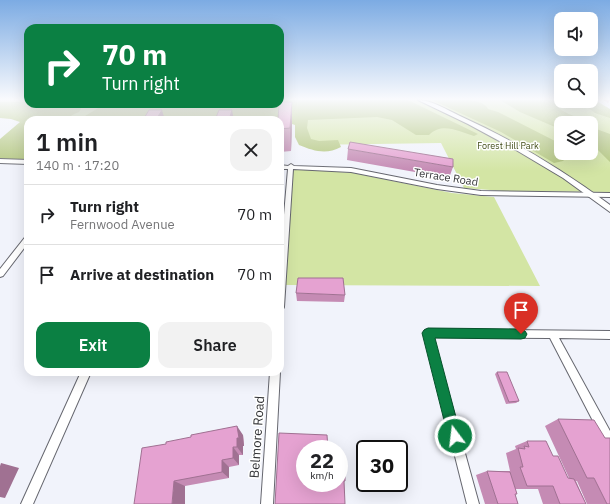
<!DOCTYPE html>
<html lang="en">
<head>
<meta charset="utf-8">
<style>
  :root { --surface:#fff; --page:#f2f2f2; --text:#202124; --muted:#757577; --line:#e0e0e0; --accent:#0b8043 }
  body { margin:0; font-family:"IBM Plex Sans",sans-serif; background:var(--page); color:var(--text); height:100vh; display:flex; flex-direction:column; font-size:15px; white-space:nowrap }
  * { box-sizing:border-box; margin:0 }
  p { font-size:13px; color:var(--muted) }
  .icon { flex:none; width:22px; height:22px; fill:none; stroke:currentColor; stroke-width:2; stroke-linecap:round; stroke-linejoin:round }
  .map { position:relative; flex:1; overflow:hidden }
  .sheet { position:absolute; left:24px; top:116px; width:260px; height:260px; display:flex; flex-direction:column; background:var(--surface); border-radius:12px; box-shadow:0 4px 16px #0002 }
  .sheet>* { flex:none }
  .guide { position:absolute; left:24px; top:24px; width:260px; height:84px; border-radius:12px; box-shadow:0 4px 16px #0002; background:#0b8043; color:#fff; overflow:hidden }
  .fabs { position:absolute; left:554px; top:12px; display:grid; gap:8px }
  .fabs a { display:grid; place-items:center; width:44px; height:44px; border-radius:8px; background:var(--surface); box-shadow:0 4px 16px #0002; font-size:20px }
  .speed { position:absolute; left:296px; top:440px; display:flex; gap:8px; font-size:20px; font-weight:700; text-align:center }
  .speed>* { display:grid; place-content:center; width:52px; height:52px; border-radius:50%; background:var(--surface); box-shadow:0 4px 16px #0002; line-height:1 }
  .speed small { font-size:10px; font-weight:400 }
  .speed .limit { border:2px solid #111; border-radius:6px; background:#fff; color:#111 }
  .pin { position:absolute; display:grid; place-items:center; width:34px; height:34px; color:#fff; margin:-41px -17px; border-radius:50% 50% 50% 0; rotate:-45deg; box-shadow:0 0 4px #0007 }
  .pin .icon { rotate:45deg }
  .me { position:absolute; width:44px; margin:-22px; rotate:345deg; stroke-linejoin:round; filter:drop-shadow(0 0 3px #0008) }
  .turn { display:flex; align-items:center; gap:14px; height:84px; padding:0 12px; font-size:18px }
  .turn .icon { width:52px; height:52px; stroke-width:2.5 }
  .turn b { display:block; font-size:28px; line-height:34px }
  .round { display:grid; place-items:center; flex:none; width:42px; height:42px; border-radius:12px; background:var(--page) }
  .summary { display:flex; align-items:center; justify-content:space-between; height:68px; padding:0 12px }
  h1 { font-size:24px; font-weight:600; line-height:30px }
  .button { display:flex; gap:8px; margin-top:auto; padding:8px 12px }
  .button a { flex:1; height:46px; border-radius:12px; background:var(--accent); color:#fff; font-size:16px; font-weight:600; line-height:46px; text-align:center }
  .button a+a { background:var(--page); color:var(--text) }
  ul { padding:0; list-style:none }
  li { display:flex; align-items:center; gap:12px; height:60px; padding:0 12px; border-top:1px solid var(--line) }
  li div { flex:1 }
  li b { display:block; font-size:15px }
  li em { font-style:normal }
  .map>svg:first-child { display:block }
  .green { fill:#d3e5a4; fill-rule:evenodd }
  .forest { fill:#b2c67c }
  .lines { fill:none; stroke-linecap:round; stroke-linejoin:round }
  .minor-casing { stroke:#66676f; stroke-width:2 }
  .tertiary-casing { stroke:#66676f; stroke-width:2 }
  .minor { fill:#fff; fill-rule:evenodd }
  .tertiary { fill:#fff; fill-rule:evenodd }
  .wall { fill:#c58bb4 }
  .shaded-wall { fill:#a07192 }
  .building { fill:#e5a2d1; stroke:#a07192 }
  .route { fill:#0b8043; stroke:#07532c }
  .labels { text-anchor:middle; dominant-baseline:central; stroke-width:3; stroke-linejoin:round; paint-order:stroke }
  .far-park-label { font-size:9px; fill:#404b16; stroke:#fff }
  .street-label { font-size:11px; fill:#313235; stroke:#fff }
  .near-street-label { font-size:13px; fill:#313235; stroke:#fff }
</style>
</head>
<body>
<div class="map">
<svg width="610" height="504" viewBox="0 0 610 504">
  <rect width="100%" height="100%" fill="#f1f3fb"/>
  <path class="green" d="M0,100H28V104H280V100H591L610,110V192L503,191L464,188L441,143L306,145V121L28,120L26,122L11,118H0ZM561,123H591V153H561Z
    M296,169L353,173L452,193L494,197L540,286L285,285L292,172Z"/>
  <path class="forest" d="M280,100H408L478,134L474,136C458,131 442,122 429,135H416L392,120L377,117L308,120L307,128L311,139L319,141L338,140L341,147C326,155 314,151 299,145L295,137V125L280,120H72L85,116L105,104H280Z
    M432,100C445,100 483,96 488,109L498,112L555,141L561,148L560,153L567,157L563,161L554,163L501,132Z
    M500,100H557L554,101C559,111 567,113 576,117L578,122L582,123H561V134L556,131L555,127L520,112Z
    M595,100L610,109V118L595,113L579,101Z
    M0,102H28V104H79L81,109L79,112C72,114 68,119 61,120C51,122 39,120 28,120V162L0,161V139L20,122L11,119L0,118Z
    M591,127L610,134V162L598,150L591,148Z"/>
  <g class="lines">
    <defs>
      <path id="minor" d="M0,159L28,160V164L0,163Z
        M291,164L294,166L351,168L437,185L481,191L610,193V197L481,195L437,189L351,172L293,169L284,307L283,309L280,310V261L288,169H280V165L288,166Z
        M26,236H28V243L3,276L0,277V269Z
        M428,329L610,331V339L559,338L610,431V447L606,446L550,338L433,337L479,504H467L424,333L425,330Z
        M81,372H91L33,504H21Z
        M270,372H280L273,504H261Z"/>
      <path id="tertiary" d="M418,100C432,100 447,110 460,116C513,140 563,170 610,205V212L563,178L516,150L468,124Z"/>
    </defs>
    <use href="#minor" class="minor-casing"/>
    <use href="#tertiary" class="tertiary-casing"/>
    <use href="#minor" class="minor"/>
    <use href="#tertiary" class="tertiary"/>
  </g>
  <path class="wall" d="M603,100H610L608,103Z
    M280,120L292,124L291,151L280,152Z
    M348,149L453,167L449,178L347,160Z
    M296,293L345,295L344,302L297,301Z
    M497,372L519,401L516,403L506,404L495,374Z
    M558,419L610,504H587L577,481H576L586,504H543L538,489H515L517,494H515L518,504H485L476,475L487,471H510L506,453L516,449L515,446L527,441L553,456L568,478H569L545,426Z
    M243,435L244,446H243V455H239V465L229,467V478L185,486L134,504Z"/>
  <path class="shaded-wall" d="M292,102V124L291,151L290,128Z
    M162,110L165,120H156Z
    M232,110L234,120H229Z
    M237,426L243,435L244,446H243V455L237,447Z
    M233,447L239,455V465L233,458Z
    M222,460L229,467V478L222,472Z
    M1,463L19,468L5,498L0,497V466Z
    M174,481L185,486V504H172Z"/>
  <path class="building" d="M280,102H292L290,128L280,129V120H278L279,104H280Z
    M149,110H162L156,120H143Z
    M219,110H232L229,120H215Z
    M350,142L453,159V167L348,149Z
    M298,278H343L345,295L296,293Z
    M497,372H507L519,401L509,402Z
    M558,419L594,420L605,438H610V504H607L594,478H587Z
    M237,426L239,438H237V447H233V458L222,460V472L174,481L172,504H134L142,448L166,444V442L191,437V435Z
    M279,433L327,435L328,449H305V483H339V454L342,455L343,472H345V481H344L345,504H275Z
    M527,441H546L553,456H558L568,478L574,479L586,504H560L553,486H527L520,467H523L518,448L525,449L524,446L529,447Z
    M487,471L510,472L517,494H515L518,504H498Z"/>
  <linearGradient id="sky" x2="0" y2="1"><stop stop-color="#7cabe3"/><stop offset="0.58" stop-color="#f9fafd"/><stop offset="1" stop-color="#f9fafd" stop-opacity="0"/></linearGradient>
  <rect width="610" height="171" fill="url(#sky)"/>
  <path class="route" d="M428,328L521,329L525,331L527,334L525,338L521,339L435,338L461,436L459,440L455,442L450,440L448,436L422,333L424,330Z"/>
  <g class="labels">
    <g class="far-park-label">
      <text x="508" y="145">Forest Hill Park</text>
    </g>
    <g class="street-label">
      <text transform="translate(446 177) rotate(9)">Terrace Road</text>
    </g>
    <g class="near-street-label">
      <text transform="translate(257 437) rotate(-86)">Belmore Road</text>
    </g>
  </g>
</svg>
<div class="fabs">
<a><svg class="icon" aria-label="sound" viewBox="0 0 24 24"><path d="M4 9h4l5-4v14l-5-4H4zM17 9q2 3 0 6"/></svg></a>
<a><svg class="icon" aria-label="search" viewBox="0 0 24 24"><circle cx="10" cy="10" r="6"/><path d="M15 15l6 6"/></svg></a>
<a><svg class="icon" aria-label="layers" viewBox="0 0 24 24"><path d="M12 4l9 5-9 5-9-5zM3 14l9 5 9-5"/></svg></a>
</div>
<div class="speed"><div>22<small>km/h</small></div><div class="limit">30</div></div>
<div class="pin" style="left:521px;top:334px;background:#d93025"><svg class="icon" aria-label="arrive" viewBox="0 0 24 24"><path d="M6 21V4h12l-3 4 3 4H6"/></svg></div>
<svg class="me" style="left:455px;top:436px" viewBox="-20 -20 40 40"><circle r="17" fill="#0b8043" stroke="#fff" stroke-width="3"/><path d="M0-11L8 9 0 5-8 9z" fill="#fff"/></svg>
<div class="guide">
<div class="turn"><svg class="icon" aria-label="right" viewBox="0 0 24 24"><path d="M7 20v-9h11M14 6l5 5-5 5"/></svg><div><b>70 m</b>Turn right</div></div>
</div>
<section class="sheet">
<div class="summary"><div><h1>1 min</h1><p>140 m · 17:20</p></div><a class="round"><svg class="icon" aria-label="close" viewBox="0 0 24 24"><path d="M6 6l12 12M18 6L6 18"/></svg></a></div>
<ul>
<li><svg class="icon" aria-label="right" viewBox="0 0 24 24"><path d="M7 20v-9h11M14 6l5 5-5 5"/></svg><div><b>Turn right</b><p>Fernwood Avenue</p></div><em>70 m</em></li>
<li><svg class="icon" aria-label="arrive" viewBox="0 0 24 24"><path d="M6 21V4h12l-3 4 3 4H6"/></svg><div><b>Arrive at destination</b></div><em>70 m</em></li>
</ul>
<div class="button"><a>Exit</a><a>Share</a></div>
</section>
</div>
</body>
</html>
